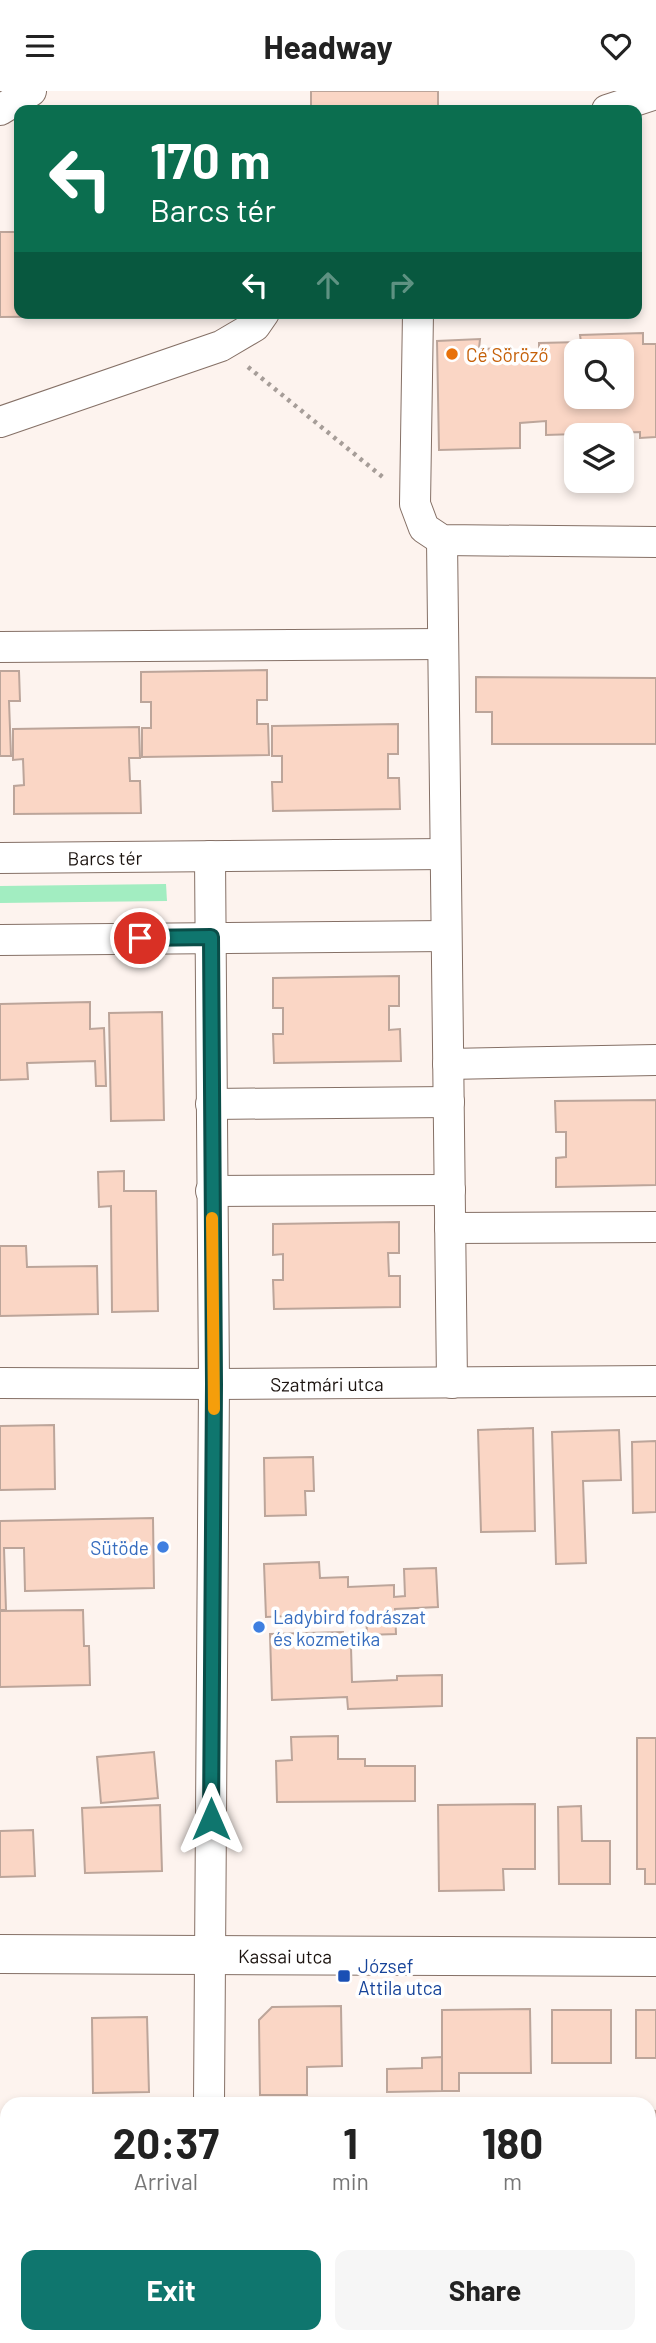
<!DOCTYPE html>
<html lang="en">
<head>
<meta charset="utf-8">
<style>
  :root { --surface:#fff; --page:#f6f6f6; --text:#222; --muted:#767676; --accent:#0f766e }
  body { margin:0; font-family:Barlow,sans-serif; background:var(--page); color:var(--text); height:100vh; display:flex; flex-direction:column; font-size:26px; white-space:nowrap }
  * { box-sizing:border-box; margin:0 }
  p { font-size:23px; color:var(--muted) }
  .icon { flex:none; width:38px; height:38px; fill:none; stroke:currentColor; stroke-width:2; stroke-linecap:round; stroke-linejoin:round }
  .map { position:relative; flex:1; overflow:hidden }
  .sheet { position:absolute; left:0px; top:2006px; width:656px; height:247px; display:flex; flex-direction:column; background:var(--surface); border-radius:21px 21px 0 0; box-shadow:0 4px 10px #0003 }
  .sheet>* { flex:none }
  .guide { position:absolute; left:14px; top:14px; width:628px; height:214px; border-radius:14px; box-shadow:0 4px 10px #0003; background:#0b6e4f; color:#fff; overflow:hidden }
  .tools { position:absolute; left:564px; top:248px; display:grid; gap:14px }
  .tools a { display:grid; place-items:center; width:70px; height:70px; border-radius:14px; background:var(--surface); box-shadow:0 4px 10px #0003; font-size:35px }
  .pin { position:absolute; display:grid; place-items:center; width:60px; height:60px; color:#fff; margin:-30px; border:4px solid #fff; border-radius:50%; box-shadow:0 2px 7px #0007 }
  .me { position:absolute; width:77px; margin:-38px; rotate:0deg; stroke-linejoin:round; filter:drop-shadow(0 0 5px #0008) }
  .turn { display:flex; align-items:center; gap:24px; height:147px; padding:0 21px; font-size:32px }
  .turn .icon { width:91px; height:91px; stroke-width:2.5 }
  .turn b { display:block; font-size:49px; line-height:60px }
  .lanes { display:flex; align-items:center; height:66px; padding:0 21px; background:#0003; justify-content:center; gap:35px; direction:ltr }
  .lanes .off { opacity:.35 }
  .eta { display:flex; justify-content:space-evenly; align-items:center; height:119px; text-align:center }
  .eta b { font-size:42px; font-weight:700; line-height:49px }
  .primary-button { display:flex; gap:14px; margin-top:auto; padding:14px 21px }
  .primary-button a { flex:1; height:80px; border-radius:14px; background:var(--accent); color:#fff; font-size:28px; font-weight:700; line-height:80px; text-align:center }
  .primary-button a+a { background:var(--page); color:var(--text) }
  header { display:flex; justify-content:space-between; align-items:center; height:91px; padding:0 21px; background:var(--surface); font-size:32px; font-weight:700 }
  .map>svg:first-child { display:block }
  .green { fill:#a2edc1 }
  .building { fill:#fad6c5; stroke:#bca59a; stroke-width:2; fill-rule:evenodd }
  .lines { fill:none; stroke-linecap:round; stroke-linejoin:round }
  .street-casing { stroke:#857066; stroke-width:32 }
  .secondary-casing { stroke:#857066; stroke-width:40 }
  .path { stroke:#a69d98; stroke-width:4.5; stroke-dasharray:3.5 5; stroke-linecap:butt }
  .street { stroke:#fff; stroke-width:30 }
  .secondary { stroke:#fff; stroke-width:38 }
  .route-casing { stroke:#0a4d48; stroke-width:18 }
  .route { stroke:#0f766e; stroke-width:12 }
  .slow { stroke:#f59e0b; stroke-width:12 }
  .food-dot { fill:#e8710a; stroke:#fff; stroke-width:2.5 }
  .shop-dot { fill:#3f7fe0; stroke:#fff; stroke-width:2.5 }
  .transit-dot { fill:#1a4fb4; stroke:#fff; stroke-width:2.5 }
  .labels { text-anchor:middle; dominant-baseline:central; stroke-width:7; stroke-linejoin:round; paint-order:stroke }
  .food-label { font-size:19px; fill:#c56008; stroke:#fff; text-anchor:start }
  .street-label { font-size:19px; fill:#1b130f; stroke:#fff }
  .shop-label { font-size:19px; fill:#366cbe; stroke:#fff; text-anchor:end }
  .transit-label { font-size:19px; fill:#164399; stroke:#fff; text-anchor:start }
</style>
</head>
<body>
<header><svg class="icon" aria-label="menu" viewBox="0 0 24 24"><path d="M4 6h16M4 12h16M4 18h16"/></svg>Headway<svg class="icon" aria-label="heart" viewBox="0 0 24 24"><path d="M12 20l-8-8c-3-5 5-10 8-4 3-6 11-1 8 4z"/></svg></header>
<div class="map">
<svg width="656" height="2252" viewBox="0 0 656 2252">
  <rect width="100%" height="100%" fill="#fdf3ee"/>
  <path class="green" d="M166,793L167,810L0,812V795Z"/>
  <path class="building" d="M311,0H438V18L311,19Z
    M0,141H19V222H118V225L0,226Z
    M643,242V253H656V346L640,347V341L546,344V330L520,332V357L439,359L437,250L480,248L479,258L512,257V265L539,264V252L581,251L580,244ZM576,261H621V306H576Z
    M267,579V609H257V633H268L269,664L142,666V637H151V611H141V581Z
    M0,580H19L20,610H9L11,665H0Z
    M476,586L656,587V653H492V621H476Z
    M398,633V663H388V687H399L400,718L273,720L272,691H282V665H272V635Z
    M139,636L140,667H129L130,690H140L141,722L14,723V695L24,694L23,668L13,669V638Z
    M399,885V915H389V939L400,938L401,970L274,972L273,943H283V917H273V887Z
    M90,911V938L104,937L106,995H96L95,970L27,972L28,988L0,989V913Z
    M162,921L164,1029L111,1030L109,922Z
    M656,1009V1094L556,1096V1067L566,1066V1041H556L555,1010Z
    M124,1080V1100H156L158,1220L112,1221L111,1115L99,1116L98,1081Z
    M399,1131V1162H388L389,1185H400V1216L274,1218L273,1189H283V1163L273,1164V1133Z
    M0,1155H26L27,1176L97,1175L98,1223L0,1225Z
    M54,1334L55,1398L0,1399V1335Z
    M533,1337L535,1440L481,1441L478,1339Z
    M619,1339L621,1389L583,1390L586,1472L556,1473L552,1341Z
    M656,1350V1421L633,1422L632,1351Z
    M313,1366L314,1400H305L306,1424L265,1425L264,1367Z
    M153,1427L154,1497L25,1500L24,1457H4L6,1519H0V1430Z
    M319,1471L320,1487L348,1486V1496L394,1494V1506L405,1505L404,1478L436,1477L438,1516L395,1518L396,1543L367,1544L366,1522L266,1526L264,1473Z
    M83,1519L84,1555H89L90,1594L0,1596V1520Z
    M343,1541L344,1557L351,1556L352,1591L397,1589V1585L442,1584V1615L348,1618L347,1606L272,1609L270,1543Z
    M338,1645V1668H365V1675H415V1710L277,1711L276,1670L292,1669L291,1646Z
    M637,1647H656V1793H645V1778H637Z
    M154,1661L158,1707L101,1712L97,1666Z
    M535,1713V1778H503L504,1799L439,1800L438,1714Z
    M160,1714L162,1780L85,1782L82,1717Z
    M581,1715L582,1750H610V1793H559L558,1716Z
    M33,1739L35,1785L0,1786V1740Z
    M341,1915L342,1975L307,1976V2004H260L259,1929L272,1916Z
    M530,1918L531,1982H459V2000H442V1919Z
    M552,1919H611V1972H552Z
    M636,1919H656V1967H636Z
    M147,1926L149,2001L93,2002L92,1927Z
    M442,1966V2000L387,2001V1978L422,1977V1967Z
    M649,2019L656,2020V2101H649Z
    M649,2149H656V2252H633V2245H649Z
    M0,2164H7V2236H0Z
    M252,2245H376V2252H252Z
    M560,2245H577V2249H609V2252H560Z"/>
  <g class="lines">
    <defs>
      <g id="street">
        <path d="M0,19L31,0"/>
        <path d="M607,19L656,3"/>
        <path d="M418,222L415,413L424,437L442,449L656,451"/>
        <path d="M0,331L221,255L255,235L264,222"/>
        <path d="M442,449L452,1292"/>
        <path d="M0,556L442,553"/>
        <path id="s1" d="M0,767L445,763"/>
        <path d="M0,849L446,845"/>
        <path d="M448,973L656,969"/>
        <path d="M211,1013L449,1011"/>
        <path d="M211,1100L450,1099"/>
        <path d="M450,1137L656,1136"/>
        <path id="s2" d="M0,1292L214,1293L656,1290"/>
        <path d="M209,2012L214,1293L210,765"/>
        <path d="M207,2252V2245"/>
      </g>
      <g id="secondary">
        <path id="s3" d="M0,1863L656,1866"/>
      </g>
    </defs>
    <use href="#street" class="street-casing"/>
    <use href="#secondary" class="secondary-casing"/>
    <path class="path" d="M248,276L385,388"/>
    <use href="#street" class="street"/>
    <use href="#secondary" class="secondary"/>
  </g>
  <g class="lines">
    <defs>
      <path id="route" d="M140,847L211,846L214,1293L211,1728"/>
    </defs>
    <use href="#route" class="route-casing"/>
    <use href="#route" class="route"/>
    <path class="slow" d="M212,1127L214,1318"/>
  </g>
  <circle class="food-dot" cx="452" cy="263" r="7"/>
  <g class="shop-dot">
    <circle cx="163" cy="1456" r="7"/>
    <circle cx="259" cy="1536" r="7"/>
  </g>
  <rect class="transit-dot" x="337" y="1878" width="14" height="14" rx="3.5"/>
  <g class="labels">
    <g class="food-label">
      <text x="466" y="263">Cé Söröző</text>
    </g>
    <g class="street-label">
      <text stroke="none"><textPath href="#s1" startOffset="105">Barcs tér</textPath></text>
      <text stroke="none"><textPath href="#s2" startOffset="327">Szatmári utca</textPath></text>
      <text stroke="none"><textPath href="#s3" startOffset="285">Kassai utca</textPath></text>
    </g>
    <g class="shop-label">
      <text x="149" y="1456">Sütöde</text>
      <text x="273" y="1525" text-anchor="start">Ladybird fodrászat<tspan x="273" dy="22">és kozmetika</tspan></text>
    </g>
    <g class="transit-label">
      <text x="358" y="1874">József<tspan x="358" dy="22">Attila utca</tspan></text>
    </g>
  </g>
</svg>
<div class="tools">
<a><svg class="icon" aria-label="search" viewBox="0 0 24 24"><circle cx="10" cy="10" r="6"/><path d="M15 15l6 6"/></svg></a>
<a><svg class="icon" aria-label="layers" viewBox="0 0 24 24"><path d="M12 4l9 5-9 5-9-5zM3 14l9 5 9-5"/></svg></a>
</div>
<div class="pin" style="left:140px;top:847px;background:#d93025"><svg class="icon" aria-label="arrive" viewBox="0 0 24 24"><path d="M6 21V4h12l-3 4 3 4H6"/></svg></div>
<svg class="me" style="left:211px;top:1728px" viewBox="-20 -20 40 40"><path d="M0-17L14 15 0 8-14 15z" fill="#0f766e" stroke="#fff" stroke-width="4"/></svg>
<div class="guide">
<div class="turn"><svg class="icon" aria-label="left" viewBox="0 0 24 24"><path d="M17 20v-9H6M10 6l-5 5 5 5"/></svg><div><b>170 m</b>Barcs tér</div></div>
<div class="lanes"><svg class="icon" aria-label="left" viewBox="0 0 24 24"><path d="M17 20v-9H6M10 6l-5 5 5 5"/></svg><svg class="icon off" aria-label="ahead" viewBox="0 0 24 24"><path d="M12 20V5M6 11l6-6 6 6"/></svg><svg class="icon off" aria-label="right" viewBox="0 0 24 24"><path d="M7 20v-9h11M14 6l5 5-5 5"/></svg></div>
</div>
<section class="sheet">
<div class="eta">
<div><b>20:37</b><p>Arrival</p></div>
<div><b>1</b><p>min</p></div>
<div><b>180</b><p>m</p></div>
</div>
<div class="primary-button"><a>Exit</a><a>Share</a></div>
</section>
</div>
</body>
</html>
